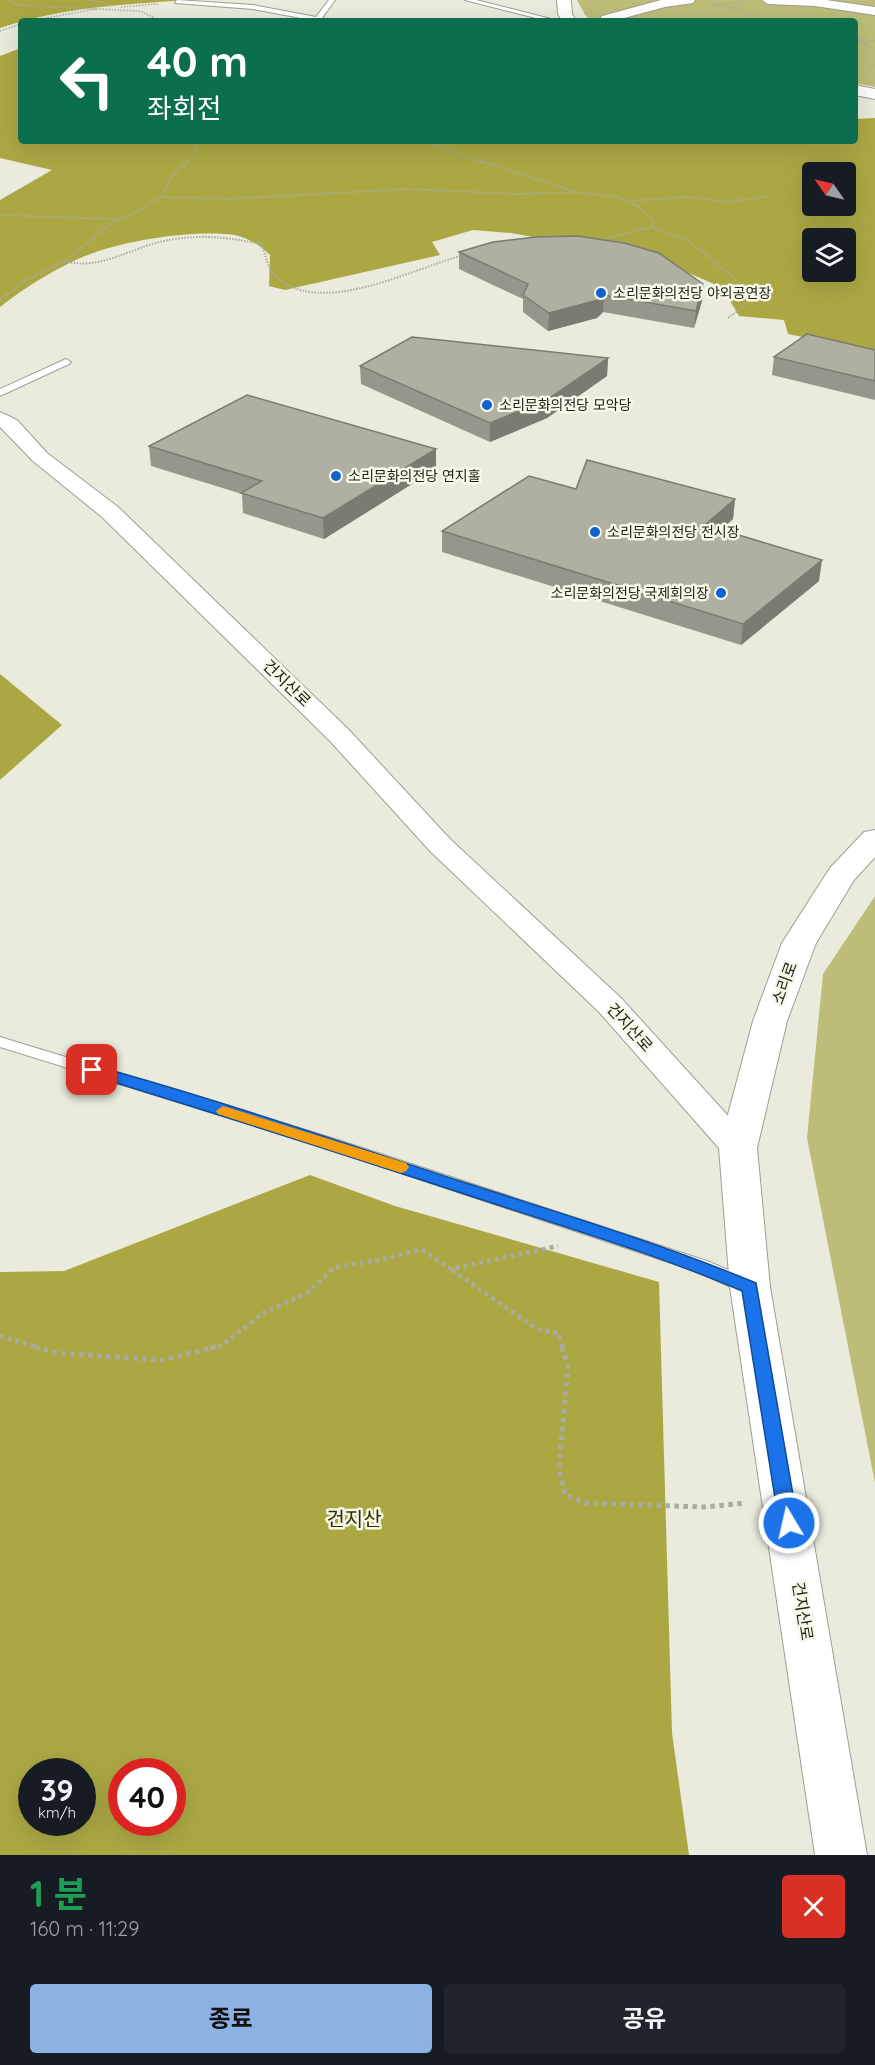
<!DOCTYPE html>
<html lang="ko">
<head>
<meta charset="utf-8">
<style>
  :root { --surface:#171b24; --page:#20242c; --text:#f1f3f6; --muted:#9ea1a6; --accent:#8cb2e3 }
  body { margin:0; font-family:Quicksand,"Noto Sans KR",sans-serif; background:var(--page); color:var(--text); height:100vh; display:flex; flex-direction:column; font-size:22px; white-space:nowrap }
  * { box-sizing:border-box; margin:0 }
  p { font-size:20px; color:var(--muted) }
  .icon { flex:none; width:33px; height:33px; fill:none; stroke:currentColor; stroke-width:2; stroke-linecap:round; stroke-linejoin:round }
  .map { position:relative; height:1855px; overflow:hidden }
  .details { display:flex; flex-direction:column; background:var(--surface); flex:1 }
  .details>* { flex:none }
  .guide { position:absolute; left:18px; top:18px; width:840px; height:126px; border-radius:6px; box-shadow:0 6px 24px #0002; background:#0b6e4f; color:#fff; overflow:hidden }
  .needle { width:39px; rotate:304deg }
  .fabs { position:absolute; left:802px; top:162px; display:grid; gap:12px }
  .fabs a { display:grid; place-items:center; width:54px; height:54px; border-radius:6px; background:var(--surface); box-shadow:0 6px 24px #0002; font-size:30px }
  .speed { position:absolute; left:18px; top:1758px; display:flex; gap:12px; font-size:30px; font-weight:700; text-align:center }
  .speed>* { display:grid; place-content:center; width:78px; height:78px; border-radius:50%; background:var(--surface); box-shadow:0 6px 24px #0002; line-height:1 }
  .speed small { font-size:15px; font-weight:400 }
  .speed .limit { border:9px solid #d22; background:#fff; color:#111 }
  .pin { position:absolute; display:grid; place-items:center; width:51px; height:51px; color:#fff; margin:-26px; border-radius:12px; box-shadow:0 3px 9px #0006 }
  .me { position:absolute; width:66px; margin:-33px; rotate:351deg; stroke-linejoin:round; filter:drop-shadow(0 0 4px #0008) }
  .turn { display:flex; align-items:center; gap:21px; height:126px; padding:0 30px; font-size:27px }
  .turn .icon { width:78px; height:78px; stroke-width:2.5 }
  .turn b { display:block; font-size:42px; line-height:51px }
  .round { display:grid; place-items:center; flex:none; width:63px; height:63px; border-radius:6px; background:var(--page) }
  .headline { display:flex; align-items:center; justify-content:space-between; height:102px; padding:0 30px }
  h1 { font-size:36px; font-weight:700; line-height:45px; color:#1e9e55 }
  .primary-button { display:flex; gap:12px; margin-top:auto; padding:12px 30px }
  .primary-button a { flex:1; height:69px; border-radius:6px; background:var(--accent); color:#111; font-size:24px; font-weight:700; line-height:69px; text-align:center }
  .primary-button a+a { background:var(--page); color:var(--text) }
  .map>svg:first-child { display:block }
  .green { fill:#bdbd79 }
  .forest { fill:#aba844; fill-rule:evenodd }
  .lines { fill:none; stroke-linecap:round; stroke-linejoin:round }
  .lane-casing { stroke:#9e9f91; stroke-width:2 }
  .street-casing { stroke:#9e9f91; stroke-width:2 }
  .secondary-casing { stroke:#9e9f91; stroke-width:2 }
  .path-far3 { stroke:#aaab9f; stroke-width:1.5; stroke-dasharray:1.5 1.5; stroke-linecap:butt }
  .path-far2 { stroke:#aaab9f; stroke-width:2; stroke-dasharray:1.5 1.5; stroke-linecap:butt }
  .path-far1 { stroke:#aaab9f; stroke-width:4.5; stroke-dasharray:4 4; stroke-linecap:butt }
  .path { stroke:#aaab9f; stroke-width:5; stroke-dasharray:4.5 4.5; stroke-linecap:butt }
  .lane { fill:#fff; fill-rule:evenodd }
  .street { fill:#fff; fill-rule:evenodd }
  .secondary { fill:#fff; fill-rule:evenodd }
  .wall { fill:#96978a }
  .shaded-wall { fill:#7a7b71 }
  .building { fill:#afb0a1; stroke:#7a7b71; stroke-width:1.5 }
  .route { fill:#1a73e8; stroke:#114b97; stroke-width:1.5 }
  .slow { fill:#f59e0b }
  .poi-dot { fill:#1062cc; stroke:#f8f8e9; stroke-width:2 }
  .labels { text-anchor:middle; dominant-baseline:central; stroke-width:5; stroke-linejoin:round; paint-order:stroke }
  .far-poi-label { font-size:14px; fill:#22221d; stroke:#f8f8e9; text-anchor:start }
  .street-label { font-size:16px; fill:#22221d; stroke:#f8f8e9 }
  .near-park-label { font-size:20px; fill:#2f2e02; stroke:#f8f8e9 }
</style>
</head>
<body>
<div class="map">
<svg width="875" height="1855" viewBox="0 0 875 1855">
  <rect width="100%" height="100%" fill="#eaebdc"/>
  <path class="green" d="M577,0H875V87L855,83V21H592L585,15Z
    M875,896V1483L807,1138L823,974Z"/>
  <path class="forest" d="M0,0H186C119,5 64,7 0,28Z
    M21,48V141H855V119L875,118V352L788,334L784,320L739,316L730,301L714,284L658,260L511,233L473,230L432,242L440,255L285,290L269,286L270,255C260,245 248,238 235,235C192,229 117,241 78,259C50,272 24,288 0,307V200L52,170L0,158V56ZM813,172H846V206H813ZM813,238H846V272H813Z
    M0,674L62,725L0,780Z
    M310,1175L395,1206L659,1282L672,1733L689,1855H0V1272L64,1271ZM32,1772H82V1822H32ZM122,1772H172V1822H122Z"/>
  <g class="lines">
    <defs>
      <path id="lane" d="M177,0L253,5L316,17L329,0H335L322,18L330,21H317L253,9L175,3Z
        M465,0H476L559,21H548Z
        M66,359L71,362L69,364L0,396V389Z
        M0,1037L338,1140L707,1261L754,1281L756,1286L754,1291L747,1293L740,1291L695,1271L326,1148L0,1047Z"/>
      <path id="street" d="M661,0H695L693,3L665,7L613,21L600,19L602,16Z
        M762,0H826L875,7V15L815,6L768,4Z
        M0,412L17,420L47,453L118,507L348,729L450,839L621,998L750,1140L755,1148L750,1156L738,1160L726,1156L599,1012L430,851L330,741L102,517L33,461L0,427Z"/>
      <path id="secondary" d="M557,0H571L572,14L576,21H562L558,14Z
        M855,85L875,89V99L855,95Z
        M875,830V857L854,880L816,943L787,1021L757,1148L770,1287L867,1855H815L730,1287L719,1148L753,1021L782,943L830,868L864,832Z"/>
    </defs>
    <use href="#lane" class="lane-casing"/>
    <use href="#street" class="street-casing"/>
    <use href="#secondary" class="secondary-casing"/>
    <path class="path-far3" d="M8,0L16,5L140,11L161,21
      M88,0L105,3L111,7
      M709,5H723L745,0
      M724,5L754,15
      M121,7L158,4
      M30,21L96,9
      M0,31L21,24
      M855,33L861,42L875,49
      M855,42L875,41
      M870,70L871,66L875,65
      M425,141L484,163
      M186,163L194,156L196,141"/>
    <path class="path-far2" d="M480,161L573,191
      M161,197L226,199L407,189L517,194L577,192L618,197L639,207L653,221L651,227
      M629,201L686,197L727,202L770,196
      M0,215L116,219
      M599,240L651,227L689,241L743,285L747,300L742,308L728,318
      M65,261C100,271 130,248 164,241C196,234 229,237 261,244C266,254 267,269 276,277C322,318 413,268 464,255
      M0,300L23,282L65,261L117,219L133,214L161,197L173,174L188,161"/>
    <path class="path-far1" d="M452,1270L537,1329L558,1333L563,1348
      M0,1336L40,1348
      M210,1348L223,1345L263,1313L307,1293L335,1267L380,1260L421,1249L451,1269L558,1246"/>
    <path class="path" d="M35,1347L56,1353L161,1360L216,1347
      M562,1347L568,1366L559,1468L565,1495L585,1503L705,1507L746,1503"/>
    <use href="#lane" class="lane"/>
    <use href="#street" class="street"/>
    <use href="#secondary" class="secondary"/>
  </g>
  <path class="wall" d="M459,252L703,284L702,301L694,328L603,312L597,318L548,331L523,312V299L459,269Z
    M875,350V400L772,375L774,357Z
    M608,358L607,376L547,418L490,442L361,384L360,366Z
    M149,446L436,449V469L324,539L243,513L242,494L151,466Z
    M576,489L735,499L733,519L721,530L819,581L741,645L442,552V531Z"/>
  <path class="shaded-wall" d="M703,284L702,301L694,328L696,311Z
    M604,295L603,312L597,318L548,331L549,313Z
    M608,358L607,376L547,418L490,442V423Z
    M436,449V469L324,539L323,518Z
    M735,499L733,519L703,545L705,525Z
    M822,560L819,581L741,645L743,624Z"/>
  <path class="building" d="M578,236L624,243L659,253L703,284L696,311L604,295L598,300L549,313L523,295L528,284L459,252L493,242L536,237Z
    M807,334L875,350V381L774,357Z
    M412,337L608,358L548,399L490,423L360,366Z
    M247,395L436,449L323,518L241,493L262,481L149,446Z
    M587,460L735,499L705,525L822,560L743,624L442,531L529,476L576,489Z"/>
  <path class="route" d="M92,1065C216,1099 338,1141 460,1181C559,1213 660,1243 756,1283L798,1523L795,1528L789,1530L782,1528L779,1523L742,1291C663,1257 580,1232 498,1205C361,1160 224,1116 87,1074L85,1070Z"/>
  <path class="slow" d="M223,1106L406,1163L409,1167L406,1171L401,1173L218,1114L216,1111Z"/>
  <g class="poi-dot">
    <circle cx="601" cy="293" r="6"/>
    <circle cx="487" cy="405" r="6"/>
    <circle cx="336" cy="476" r="6"/>
    <circle cx="595" cy="532" r="6"/>
    <circle cx="721" cy="593" r="6"/>
  </g>
  <g class="labels">
    <g class="far-poi-label">
      <text x="613" y="293">소리문화의전당 야외공연장</text>
      <text x="499" y="405">소리문화의전당 모악당</text>
      <text x="348" y="476">소리문화의전당 연지홀</text>
      <text x="607" y="532">소리문화의전당 전시장</text>
      <text x="709" y="593" text-anchor="end">소리문화의전당 국제회의장</text>
    </g>
    <g class="street-label">
      <text transform="translate(287 683) rotate(44)">건지산로</text>
      <text transform="translate(784 983) rotate(-70)">소리로</text>
      <text transform="translate(630 1027) rotate(48)">건지산로</text>
      <text transform="translate(803 1611) rotate(81)">건지산로</text>
    </g>
    <g class="near-park-label">
      <text x="354" y="1518">건지산</text>
    </g>
  </g>
</svg>
<div class="fabs">
<a><svg class="needle" viewBox="-14 -14 28 28"><path d="M0-13l5 13h-10z" fill="#e53935"/><path d="M0 13l5-13h-10z" fill="#9ea1a6"/></svg></a>
<a><svg class="icon" aria-label="layers" viewBox="0 0 24 24"><path d="M12 4l9 5-9 5-9-5zM3 14l9 5 9-5"/></svg></a>
</div>
<div class="speed"><div>39<small>km/h</small></div><div class="limit">40</div></div>
<div class="pin" style="left:92px;top:1070px;background:#d93025"><svg class="icon" aria-label="arrive" viewBox="0 0 24 24"><path d="M6 21V4h12l-3 4 3 4H6"/></svg></div>
<svg class="me" style="left:789px;top:1523px" viewBox="-20 -20 40 40"><circle r="17" fill="#1a73e8" stroke="#fff" stroke-width="3"/><path d="M0-11L8 9 0 5-8 9z" fill="#fff"/></svg>
<div class="guide">
<div class="turn"><svg class="icon" aria-label="left" viewBox="0 0 24 24"><path d="M17 20v-9H6M10 6l-5 5 5 5"/></svg><div><b>40 m</b>좌회전</div></div>
</div>
</div>
<section class="details">
<div class="headline"><div><h1>1 분</h1><p>160 m · 11:29</p></div><a class="round" style="background:#d93025;color:#fff"><svg class="icon" aria-label="close" viewBox="0 0 24 24"><path d="M6 6l12 12M18 6L6 18"/></svg></a></div>
<div class="primary-button"><a>종료</a><a>공유</a></div>
</section>
</body>
</html>
